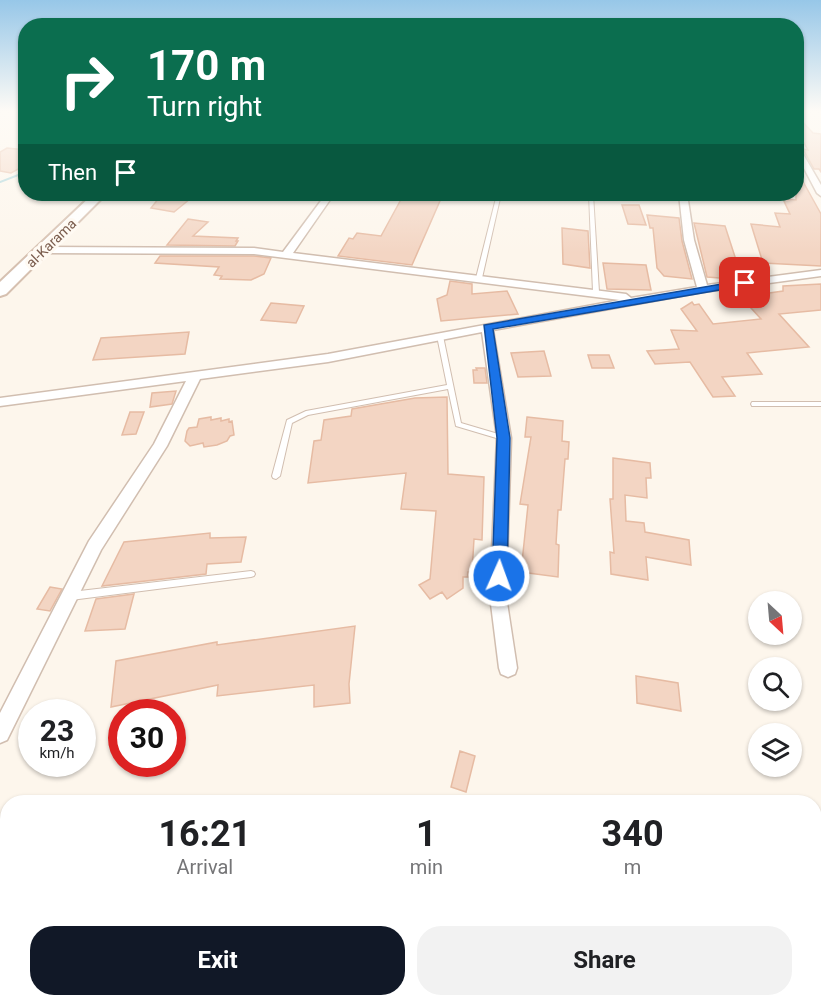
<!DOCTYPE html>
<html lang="en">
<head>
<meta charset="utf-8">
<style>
  :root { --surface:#fff; --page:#f2f2f2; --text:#202124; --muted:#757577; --accent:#111827 }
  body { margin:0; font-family:Roboto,sans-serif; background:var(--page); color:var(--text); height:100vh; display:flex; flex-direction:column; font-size:22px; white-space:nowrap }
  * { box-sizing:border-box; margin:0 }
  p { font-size:20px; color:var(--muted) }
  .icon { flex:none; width:33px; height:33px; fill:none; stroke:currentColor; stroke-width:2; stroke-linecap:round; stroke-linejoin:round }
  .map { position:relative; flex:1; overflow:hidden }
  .panel { position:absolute; left:0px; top:795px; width:822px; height:212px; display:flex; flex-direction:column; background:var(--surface); border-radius:24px 24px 0 0; box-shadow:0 2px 4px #0004 }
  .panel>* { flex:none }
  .guide { position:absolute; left:18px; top:18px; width:786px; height:183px; border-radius:24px; box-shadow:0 2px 4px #0004; background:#0b6e4f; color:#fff; overflow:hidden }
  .needle { width:39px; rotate:154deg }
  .fabs { position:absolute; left:748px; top:591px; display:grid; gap:12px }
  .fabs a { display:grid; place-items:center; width:54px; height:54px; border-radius:50%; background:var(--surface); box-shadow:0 2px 4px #0004; font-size:30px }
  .speed { position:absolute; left:18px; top:699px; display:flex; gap:12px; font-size:30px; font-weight:700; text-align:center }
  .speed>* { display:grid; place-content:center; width:78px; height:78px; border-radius:50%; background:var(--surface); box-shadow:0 2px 4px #0004; line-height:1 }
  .speed small { font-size:15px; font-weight:400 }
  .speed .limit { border:9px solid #d22; background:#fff; color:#111 }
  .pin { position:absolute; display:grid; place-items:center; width:51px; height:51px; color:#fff; margin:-26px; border-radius:12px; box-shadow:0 3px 9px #0006 }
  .me { position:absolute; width:66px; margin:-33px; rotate:2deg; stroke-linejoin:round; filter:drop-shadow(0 0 4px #0008) }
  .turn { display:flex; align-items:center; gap:21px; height:126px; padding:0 30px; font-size:27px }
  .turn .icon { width:78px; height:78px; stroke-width:2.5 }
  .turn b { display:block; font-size:42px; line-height:51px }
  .then { display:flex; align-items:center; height:57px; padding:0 30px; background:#0003; gap:12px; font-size:22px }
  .eta { display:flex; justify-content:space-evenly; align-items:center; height:102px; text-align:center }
  .eta b { font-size:36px; font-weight:700; line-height:42px }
  .cta { display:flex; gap:12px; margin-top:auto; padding:12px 30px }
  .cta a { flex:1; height:69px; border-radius:24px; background:var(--accent); color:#fff; font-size:24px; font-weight:700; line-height:69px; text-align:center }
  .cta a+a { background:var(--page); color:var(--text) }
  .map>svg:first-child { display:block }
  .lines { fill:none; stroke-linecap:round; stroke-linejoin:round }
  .stream { stroke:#a5d3da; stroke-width:2 }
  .building { fill:#f3d5c3; stroke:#e6bba3; stroke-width:1.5 }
  .lane-casing { stroke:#d1beb0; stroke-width:2 }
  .street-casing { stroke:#d1beb0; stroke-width:3 }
  .secondary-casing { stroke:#d6c0b0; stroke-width:4 }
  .lane { fill:#fff; fill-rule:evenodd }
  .street { fill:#fff; fill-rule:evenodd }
  .secondary { fill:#fff; fill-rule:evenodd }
  .route { fill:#1a73e8; stroke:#114b97; stroke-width:1.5 }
  .labels { text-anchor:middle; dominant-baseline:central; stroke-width:6; stroke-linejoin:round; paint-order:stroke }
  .far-street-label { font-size:14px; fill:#7a5c4d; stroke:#fffaf3 }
</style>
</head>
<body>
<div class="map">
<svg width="821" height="1006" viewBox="0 0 821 1006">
  <rect width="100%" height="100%" fill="#fdf6ec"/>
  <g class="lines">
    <path class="stream" d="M0,182L26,172"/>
  </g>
  <path class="building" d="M796,115L813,133L821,134V172L819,169H814L803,149L808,150L796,129Z
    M7,148L26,150V169L20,168L11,173L0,171V152Z
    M796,169L821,214V266L763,263L751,224L780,227L775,213L790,214L783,199L796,200Z
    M159,194H196L174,212L151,208L159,198Z
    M404,194H443L412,265L338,256L349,238L353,239L357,233L381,236Z
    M622,205H639L646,225L628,224Z
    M647,215L679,218L682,241L692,279L664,276L657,268L653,228H650Z
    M188,219L208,222L193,236L238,238L236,241H238L235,246L167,245Z
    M694,223L725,226L737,263H729L732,279L707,277Z
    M562,228L588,231L590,268L563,264Z
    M160,256H254L271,258L264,274L251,280L220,279L222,276L214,275L219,267L155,263Z
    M603,263L646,265L651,290L607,289Z
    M450,281L472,284V294L507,291L518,314L441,321L437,299L447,295Z
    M821,284V310L779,314L809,347L747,353L762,374L722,377L735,396L713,397L690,362L655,364L647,351L679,349L671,330L697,331L681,309L692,302L694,305L699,304L713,324L761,319L741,297L783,291V286Z
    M271,303L304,306L296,323L261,320Z
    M189,332L185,354L93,360L101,338Z
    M544,351L551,376L518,377L511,353Z
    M588,355H609L614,368H592Z
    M476,368H485L487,383H474L473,370H477Z
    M176,391L172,404L150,407L152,393Z
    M447,397L448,474L484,477L482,540L474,539L472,572H468V577H463V588L447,599L442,592L430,599L419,585L430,579L436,511L401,509L406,473L308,483L314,441L321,440L324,420L351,416L352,409L415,398Z
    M130,412H144L136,434L122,435Z
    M211,417V420L221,418V421L229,419V422L232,421L234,435L230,436L227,441L217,445L204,447L203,443L190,446L185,441L187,431L189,428L197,427L199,419Z
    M527,417L563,421L562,441L569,442L568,459H565L561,510H558L556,544L559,545L558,577L521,572L528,505L520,504L531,437H525Z
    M613,458L650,463L651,478H646L647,498L625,495L626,521L644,523L645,532L689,540L691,565L646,557L648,580L611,574L610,552L614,553L610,499H613Z
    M210,533V538L246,537L241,562L207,564L206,574L102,586L124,542Z
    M50,587L62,589L50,611L37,609Z
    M134,594L125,629L85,631L96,599Z
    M355,626L349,684L350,703L314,707V685L217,696L218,685L111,707L116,661L217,642V645Z
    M636,676L678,683L681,711L637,703Z
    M460,751L475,756L466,792L451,787Z"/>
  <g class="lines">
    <defs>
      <path id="lane" d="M497,194H501L482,278L479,280L476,278Z
        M589,194H593L599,292L596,294L593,292Z
        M440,334L443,336L461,423L505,436L506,438L505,440H503L456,426L448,389L308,415L292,423L280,476L276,479L273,478L272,476L287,420L306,411L447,385L437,336Z
        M752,402H821V406H752L751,404Z
        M251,571L254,572L255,574L254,576L251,577L71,600L68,599L67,596L68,593L71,592Z"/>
      <path id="street" d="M796,142L821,185V196L817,193L796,153Z
        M326,194H334L293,253L626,294L631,298L697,287L684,240L679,194H687L694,240L707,285L821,270V276L703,292L493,330L511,438L506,596L517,668L515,674L508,677L501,674L499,668L490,596L497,437L482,332L328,362L200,379L167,446L101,550L7,740L0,743V713L89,541L154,444L186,381L0,406V398L328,354L620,300L254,254L43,253L38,250L43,247L254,248L283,252Z"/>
      <path id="secondary" d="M93,194H106L6,294L0,296V282Z"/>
    </defs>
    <use href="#lane" class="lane-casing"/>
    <use href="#street" class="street-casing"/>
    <use href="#secondary" class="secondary-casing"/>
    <use href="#lane" class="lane"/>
    <use href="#street" class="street"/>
    <use href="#secondary" class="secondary"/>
  </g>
  <linearGradient id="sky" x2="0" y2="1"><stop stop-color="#97c7e8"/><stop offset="0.44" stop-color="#fefbf6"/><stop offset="1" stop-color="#fefbf6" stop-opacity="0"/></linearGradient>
  <rect width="821" height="253" fill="url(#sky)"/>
  <path class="route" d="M745,280L748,281V285L493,329L510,438L507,576L504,580L499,582L494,580L492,576L497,438L484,325Z"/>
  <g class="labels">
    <g class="far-street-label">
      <text transform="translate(51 243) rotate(-44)">al-Karama</text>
    </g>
  </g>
</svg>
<div class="fabs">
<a><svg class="needle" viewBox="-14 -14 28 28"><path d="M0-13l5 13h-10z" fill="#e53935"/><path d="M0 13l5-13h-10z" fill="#757577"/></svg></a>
<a><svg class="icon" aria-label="search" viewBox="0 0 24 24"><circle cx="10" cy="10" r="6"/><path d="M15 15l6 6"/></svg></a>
<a><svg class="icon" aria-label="layers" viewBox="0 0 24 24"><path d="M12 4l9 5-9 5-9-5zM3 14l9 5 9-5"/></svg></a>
</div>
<div class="speed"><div>23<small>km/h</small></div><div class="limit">30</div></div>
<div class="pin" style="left:745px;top:283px;background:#d93025"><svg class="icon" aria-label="arrive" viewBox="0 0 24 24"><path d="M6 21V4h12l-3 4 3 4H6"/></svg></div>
<svg class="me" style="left:499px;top:576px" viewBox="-20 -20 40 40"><circle r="17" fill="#1a73e8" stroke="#fff" stroke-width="3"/><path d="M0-11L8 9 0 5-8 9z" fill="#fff"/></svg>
<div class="guide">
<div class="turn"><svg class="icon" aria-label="right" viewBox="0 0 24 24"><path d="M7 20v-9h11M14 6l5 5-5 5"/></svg><div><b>170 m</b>Turn right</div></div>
<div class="then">Then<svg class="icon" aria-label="arrive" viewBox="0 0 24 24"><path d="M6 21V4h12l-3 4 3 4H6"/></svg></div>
</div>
<section class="panel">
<div class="eta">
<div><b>16:21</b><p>Arrival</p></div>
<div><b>1</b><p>min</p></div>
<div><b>340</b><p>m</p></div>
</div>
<div class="cta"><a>Exit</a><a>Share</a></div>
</section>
</div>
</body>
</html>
